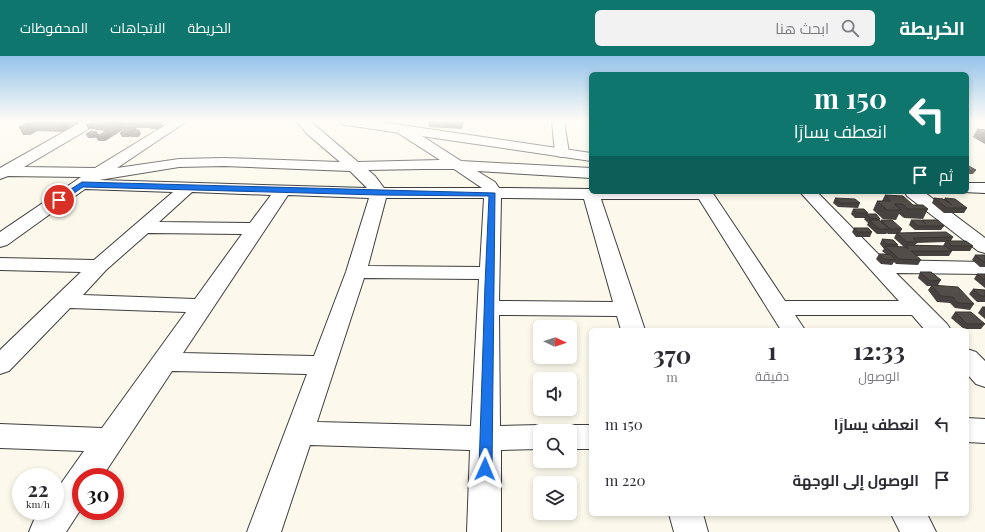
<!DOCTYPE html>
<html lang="ar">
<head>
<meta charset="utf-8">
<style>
  :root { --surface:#fff; --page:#f2f2f3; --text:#2b2b33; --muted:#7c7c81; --accent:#0f766e }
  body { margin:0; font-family:"Playfair Display",Cairo,serif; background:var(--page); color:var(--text); direction:rtl; height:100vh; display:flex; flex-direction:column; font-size:15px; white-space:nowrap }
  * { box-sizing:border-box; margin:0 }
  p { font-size:13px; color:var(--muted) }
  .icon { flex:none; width:22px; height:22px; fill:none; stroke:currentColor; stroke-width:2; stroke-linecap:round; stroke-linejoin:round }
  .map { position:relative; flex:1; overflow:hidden; direction:ltr }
  .panel { position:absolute; left:589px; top:272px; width:380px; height:188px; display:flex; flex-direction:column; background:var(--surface); border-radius:6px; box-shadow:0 2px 6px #0003; direction:rtl }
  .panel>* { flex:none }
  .hud { position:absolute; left:589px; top:16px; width:380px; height:122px; border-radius:6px; box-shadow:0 2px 6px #0003; direction:rtl; background:#0f766e; color:#fff; overflow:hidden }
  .needle { width:26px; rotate:94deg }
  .fabs { position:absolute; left:533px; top:264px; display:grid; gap:8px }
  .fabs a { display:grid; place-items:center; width:44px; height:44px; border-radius:6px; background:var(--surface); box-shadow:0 2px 6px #0003; font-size:20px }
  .speed { position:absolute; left:12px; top:412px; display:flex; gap:8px; font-size:20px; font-weight:700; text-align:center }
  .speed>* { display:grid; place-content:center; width:52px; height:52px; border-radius:50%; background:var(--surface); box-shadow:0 2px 6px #0003; line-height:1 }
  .speed small { font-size:10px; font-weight:400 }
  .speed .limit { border:6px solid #d22; background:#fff; color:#111 }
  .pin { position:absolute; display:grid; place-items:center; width:34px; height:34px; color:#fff; margin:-17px; border:2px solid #fff; border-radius:50%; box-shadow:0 1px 4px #0007 }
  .me { position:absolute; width:44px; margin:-22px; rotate:1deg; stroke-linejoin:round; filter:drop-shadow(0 0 3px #0008) }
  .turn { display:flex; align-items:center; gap:14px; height:84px; padding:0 16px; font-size:18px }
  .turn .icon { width:52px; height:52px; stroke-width:2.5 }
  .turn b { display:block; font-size:28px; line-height:34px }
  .then { display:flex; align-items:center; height:38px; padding:0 16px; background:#0003; gap:8px; font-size:15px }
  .eta { display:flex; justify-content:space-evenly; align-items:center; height:68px; text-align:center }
  .eta b { font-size:24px; font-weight:700; line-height:28px }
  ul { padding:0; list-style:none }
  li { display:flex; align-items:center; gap:12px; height:56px; padding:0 16px }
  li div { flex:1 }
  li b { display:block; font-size:15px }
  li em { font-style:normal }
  header { display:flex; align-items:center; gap:24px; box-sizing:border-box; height:56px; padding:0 20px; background:var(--accent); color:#fff }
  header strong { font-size:19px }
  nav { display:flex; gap:22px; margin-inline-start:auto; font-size:14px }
  .search { width:280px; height:36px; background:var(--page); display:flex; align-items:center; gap:10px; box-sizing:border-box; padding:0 14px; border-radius:6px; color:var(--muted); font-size:15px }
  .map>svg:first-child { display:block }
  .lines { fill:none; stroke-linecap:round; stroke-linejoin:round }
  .minor-casing { stroke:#3e3e3e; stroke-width:2 }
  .tertiary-casing { stroke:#3e3e3e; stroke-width:2 }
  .minor { fill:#fff; fill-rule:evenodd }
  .tertiary { fill:#fff; fill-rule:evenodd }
  .wall { fill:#47423f; fill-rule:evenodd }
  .shaded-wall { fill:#393633 }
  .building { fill:#524d49; stroke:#393633 }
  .route { fill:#1a73e8; stroke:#114b97 }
</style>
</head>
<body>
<header>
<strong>الخريطة</strong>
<div class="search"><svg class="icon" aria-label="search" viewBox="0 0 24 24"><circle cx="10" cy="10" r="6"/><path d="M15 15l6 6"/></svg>ابحث هنا</div>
<nav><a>الخريطة</a><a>الاتجاهات</a><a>المحفوظات</a></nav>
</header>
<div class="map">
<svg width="985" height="476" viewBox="0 0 985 476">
  <rect width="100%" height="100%" fill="#fcf9ec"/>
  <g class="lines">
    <defs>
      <path id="minor" d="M83,65H99L97,68L24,111L95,112L172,65H187L117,112L179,103L224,102L340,106L306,77L297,65H310L358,106L440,104L398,77L396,74L398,71H408L461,105L591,112V122L477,115L495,126L499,132L591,133V136H712L785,245H899L800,136H817L884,204L985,206V218L896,217L947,268L951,274H925L912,259H795L805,274H781L699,143H601L645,274H621L617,260L499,259L500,370L540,369L550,372L552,375H540V393L501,394V476H467L470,394L310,389L281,476H247L307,318L172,315L102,421H81V453L66,476H29L34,464L41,455H55V436L84,395L0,392V368L102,372L186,256L70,252L9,315L0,318V294L81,216L0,214V202L94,204L173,136L85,133L7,189L0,191V176L81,121L8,120L0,123V112ZM224,110L350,115L367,132L99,124L179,111ZM423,113H454L482,132H384L375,120L368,114ZM192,136L271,139L250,167L159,166ZM288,139L369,142L346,216L314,300L183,297ZM386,142H484L480,211L368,210ZM501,142L584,143L613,246L499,245ZM148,177L242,178L195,243L83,239L106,214ZM364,222L479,223L471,370L317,366Z
        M552,65H564L569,97L567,100L562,101L557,100L555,97Z
        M905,136H924L985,182V197L978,195L907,140Z
        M967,293L976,296L985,305V331L976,328L967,318Z
        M967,362L985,363V387L967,386Z
        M570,369H591V393H570V375H558L560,372Z
        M669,458H703L708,476H674Z
        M891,458H927L936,476H900Z"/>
      <path id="tertiary" d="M340,65H374L591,97V105L346,69L342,68Z
        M967,127H985V137L963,136H967Z"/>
    </defs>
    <use href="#minor" class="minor-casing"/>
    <use href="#tertiary" class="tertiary-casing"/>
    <use href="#minor" class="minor"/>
    <use href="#tertiary" class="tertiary"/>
  </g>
  <path class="wall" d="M31,65H82L63,76L37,75L30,79H23L19,71Z
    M103,65H120L121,66H134V67L136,66H135L134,65H144V66H152V67L163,70L158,73H150V72H136L137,74H139L141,78L138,81H131L130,80L129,81H122L120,77L124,74L123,71L124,73L105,85H98L96,81L94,82H88L86,78L91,75L99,79L109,73L106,75L95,74V73H88L86,69L103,66Z
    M428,65H465L461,73L429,71Z
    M977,73L985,74V88L973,81Z
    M967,109L976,114L973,118H967Z
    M885,139L913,149L928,153L923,163L904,162L899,158L896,164L883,163L873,154L877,145H882Z
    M835,142L860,147L858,152L838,151L833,147Z
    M934,142L944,143L945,142L967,152L964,157H944L932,147Z
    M853,153L868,157L867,158L880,163L879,165H880L881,164L902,173L900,177L953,181L951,185L973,190L970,195H951H952L949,200H916L921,204L918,209L896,208L894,206L892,209L881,208L876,203L879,198H886L882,195L884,193L880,188L882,183L898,189L897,191H904L894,182L896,178H888L887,177L886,178H877L867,169L868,167L864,163L865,162H855L851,158ZM945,186L943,190L915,189L917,187Z
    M911,164L921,165L922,164L944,170L941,174H915L909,169Z
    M854,172L872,176L870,181H856L852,176Z
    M975,199H985V211H980L972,204Z
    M920,216L941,224L938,229L974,248L970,254L955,252L950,247L937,246L928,234L931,230H927L918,222Z
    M977,218H985V232L974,223Z
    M973,233L985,234V246H977L969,238Z
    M982,251H985V263L978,257Z
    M955,256L985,268L981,273H964L951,262Z"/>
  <path class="shaded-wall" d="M65,65H82L63,76L59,68Z
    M115,65H120L121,66L117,69Z
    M461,65H465L461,73Z
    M113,66L114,70L108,71L109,73L106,75L104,71Z
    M134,66L135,68H133L137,75L129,77L130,80L129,81L127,77L132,74L130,68Z
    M161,66L163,70L158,73L157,69Z
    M33,68L37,75L30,79L26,71Z
    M122,69L124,73L105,85L103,81Z
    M139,74L141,78L138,81L137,77Z
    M97,76L99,79L94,82L92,78Z"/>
  <path class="building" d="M31,65H65L59,68H33L26,71H19Z
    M123,65L134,66L130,68L119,67Z
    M93,66H113L104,71L93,70L95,69H86Z
    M137,66H152L148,68H133Z
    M153,66H161L157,69H149Z
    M112,69H122L103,81H96L112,71H108Z
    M126,69H134L131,71L123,72Z
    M128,72H136L127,77H120Z
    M977,73L985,74V78Z
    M139,74L137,77H129L132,75Z
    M91,75L97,76L92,78H86Z
    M967,109L976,114H967Z
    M885,139L903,140L913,149H923L928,153H908L903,148H894L901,154H887L877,145H891Z
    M835,142L855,143L860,147H840Z
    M934,142L943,143L952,149L945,142L955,143L967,152H947Z
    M853,153H864L868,157H857Z
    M866,158H876L880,163L871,162Z
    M869,164H879L889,173H879Z
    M881,164H892L902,173H890Z
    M911,164H921L926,168L922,164H938L944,170H918Z
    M854,172H868L872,176H858Z
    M946,176L953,181L913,182L917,186H907L896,177Z
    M882,183L893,184L898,189L887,188Z
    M946,185H966L973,190H952Z
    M906,189L945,190L952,195H911L921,204L899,203L885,190L906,191L909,193Z
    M879,198H890L895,204L884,203Z
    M975,199H985V206H984Z
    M920,216H931L941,224L930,225Z
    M977,218H985V224Z
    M931,229L958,231L974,248L958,247L953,241L941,240Z
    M973,233L985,234V240H981Z
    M982,251H985V254Z
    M955,256H971L985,268H967Z"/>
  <linearGradient id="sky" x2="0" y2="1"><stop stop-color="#94c3ea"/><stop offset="0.49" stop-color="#fefcf6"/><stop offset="1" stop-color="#fefcf6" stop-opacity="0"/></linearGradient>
  <rect width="985" height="132" fill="url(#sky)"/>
  <path class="route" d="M82,126L495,137L492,413L490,417L485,419L481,417L479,413L485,229L489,140L379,139L83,131L62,145H57V142Z"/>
</svg>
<div class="fabs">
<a><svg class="needle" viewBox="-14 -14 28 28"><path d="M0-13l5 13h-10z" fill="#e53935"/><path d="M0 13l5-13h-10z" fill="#7c7c81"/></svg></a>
<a><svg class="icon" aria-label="sound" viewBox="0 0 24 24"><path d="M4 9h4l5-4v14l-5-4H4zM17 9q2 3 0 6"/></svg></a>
<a><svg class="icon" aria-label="search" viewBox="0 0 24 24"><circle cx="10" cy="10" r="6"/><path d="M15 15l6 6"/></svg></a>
<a><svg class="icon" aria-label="layers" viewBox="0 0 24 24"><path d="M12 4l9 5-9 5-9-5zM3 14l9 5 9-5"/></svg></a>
</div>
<div class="speed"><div>22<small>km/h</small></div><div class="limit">30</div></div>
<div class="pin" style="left:59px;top:144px;background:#d93025"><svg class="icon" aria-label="arrive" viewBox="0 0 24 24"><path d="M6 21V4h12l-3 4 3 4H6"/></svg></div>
<svg class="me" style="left:485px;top:413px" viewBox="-20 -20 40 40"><path d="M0-17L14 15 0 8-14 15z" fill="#1a73e8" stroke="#fff" stroke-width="4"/></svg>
<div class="hud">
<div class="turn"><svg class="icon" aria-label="left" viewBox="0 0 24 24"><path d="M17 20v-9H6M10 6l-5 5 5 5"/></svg><div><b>150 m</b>انعطف يسارًا</div></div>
<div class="then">ثم<svg class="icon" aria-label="arrive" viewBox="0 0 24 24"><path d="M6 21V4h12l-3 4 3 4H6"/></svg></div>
</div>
<section class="panel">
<div class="eta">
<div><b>12:33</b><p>الوصول</p></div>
<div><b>1</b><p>دقيقة</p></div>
<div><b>370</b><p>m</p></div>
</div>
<ul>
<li><svg class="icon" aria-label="left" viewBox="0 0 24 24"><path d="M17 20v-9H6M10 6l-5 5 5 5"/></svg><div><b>انعطف يسارًا</b></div><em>150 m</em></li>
<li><svg class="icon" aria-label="arrive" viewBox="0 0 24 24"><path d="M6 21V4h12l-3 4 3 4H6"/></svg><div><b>الوصول إلى الوجهة</b></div><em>220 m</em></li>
</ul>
</section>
</div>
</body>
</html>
